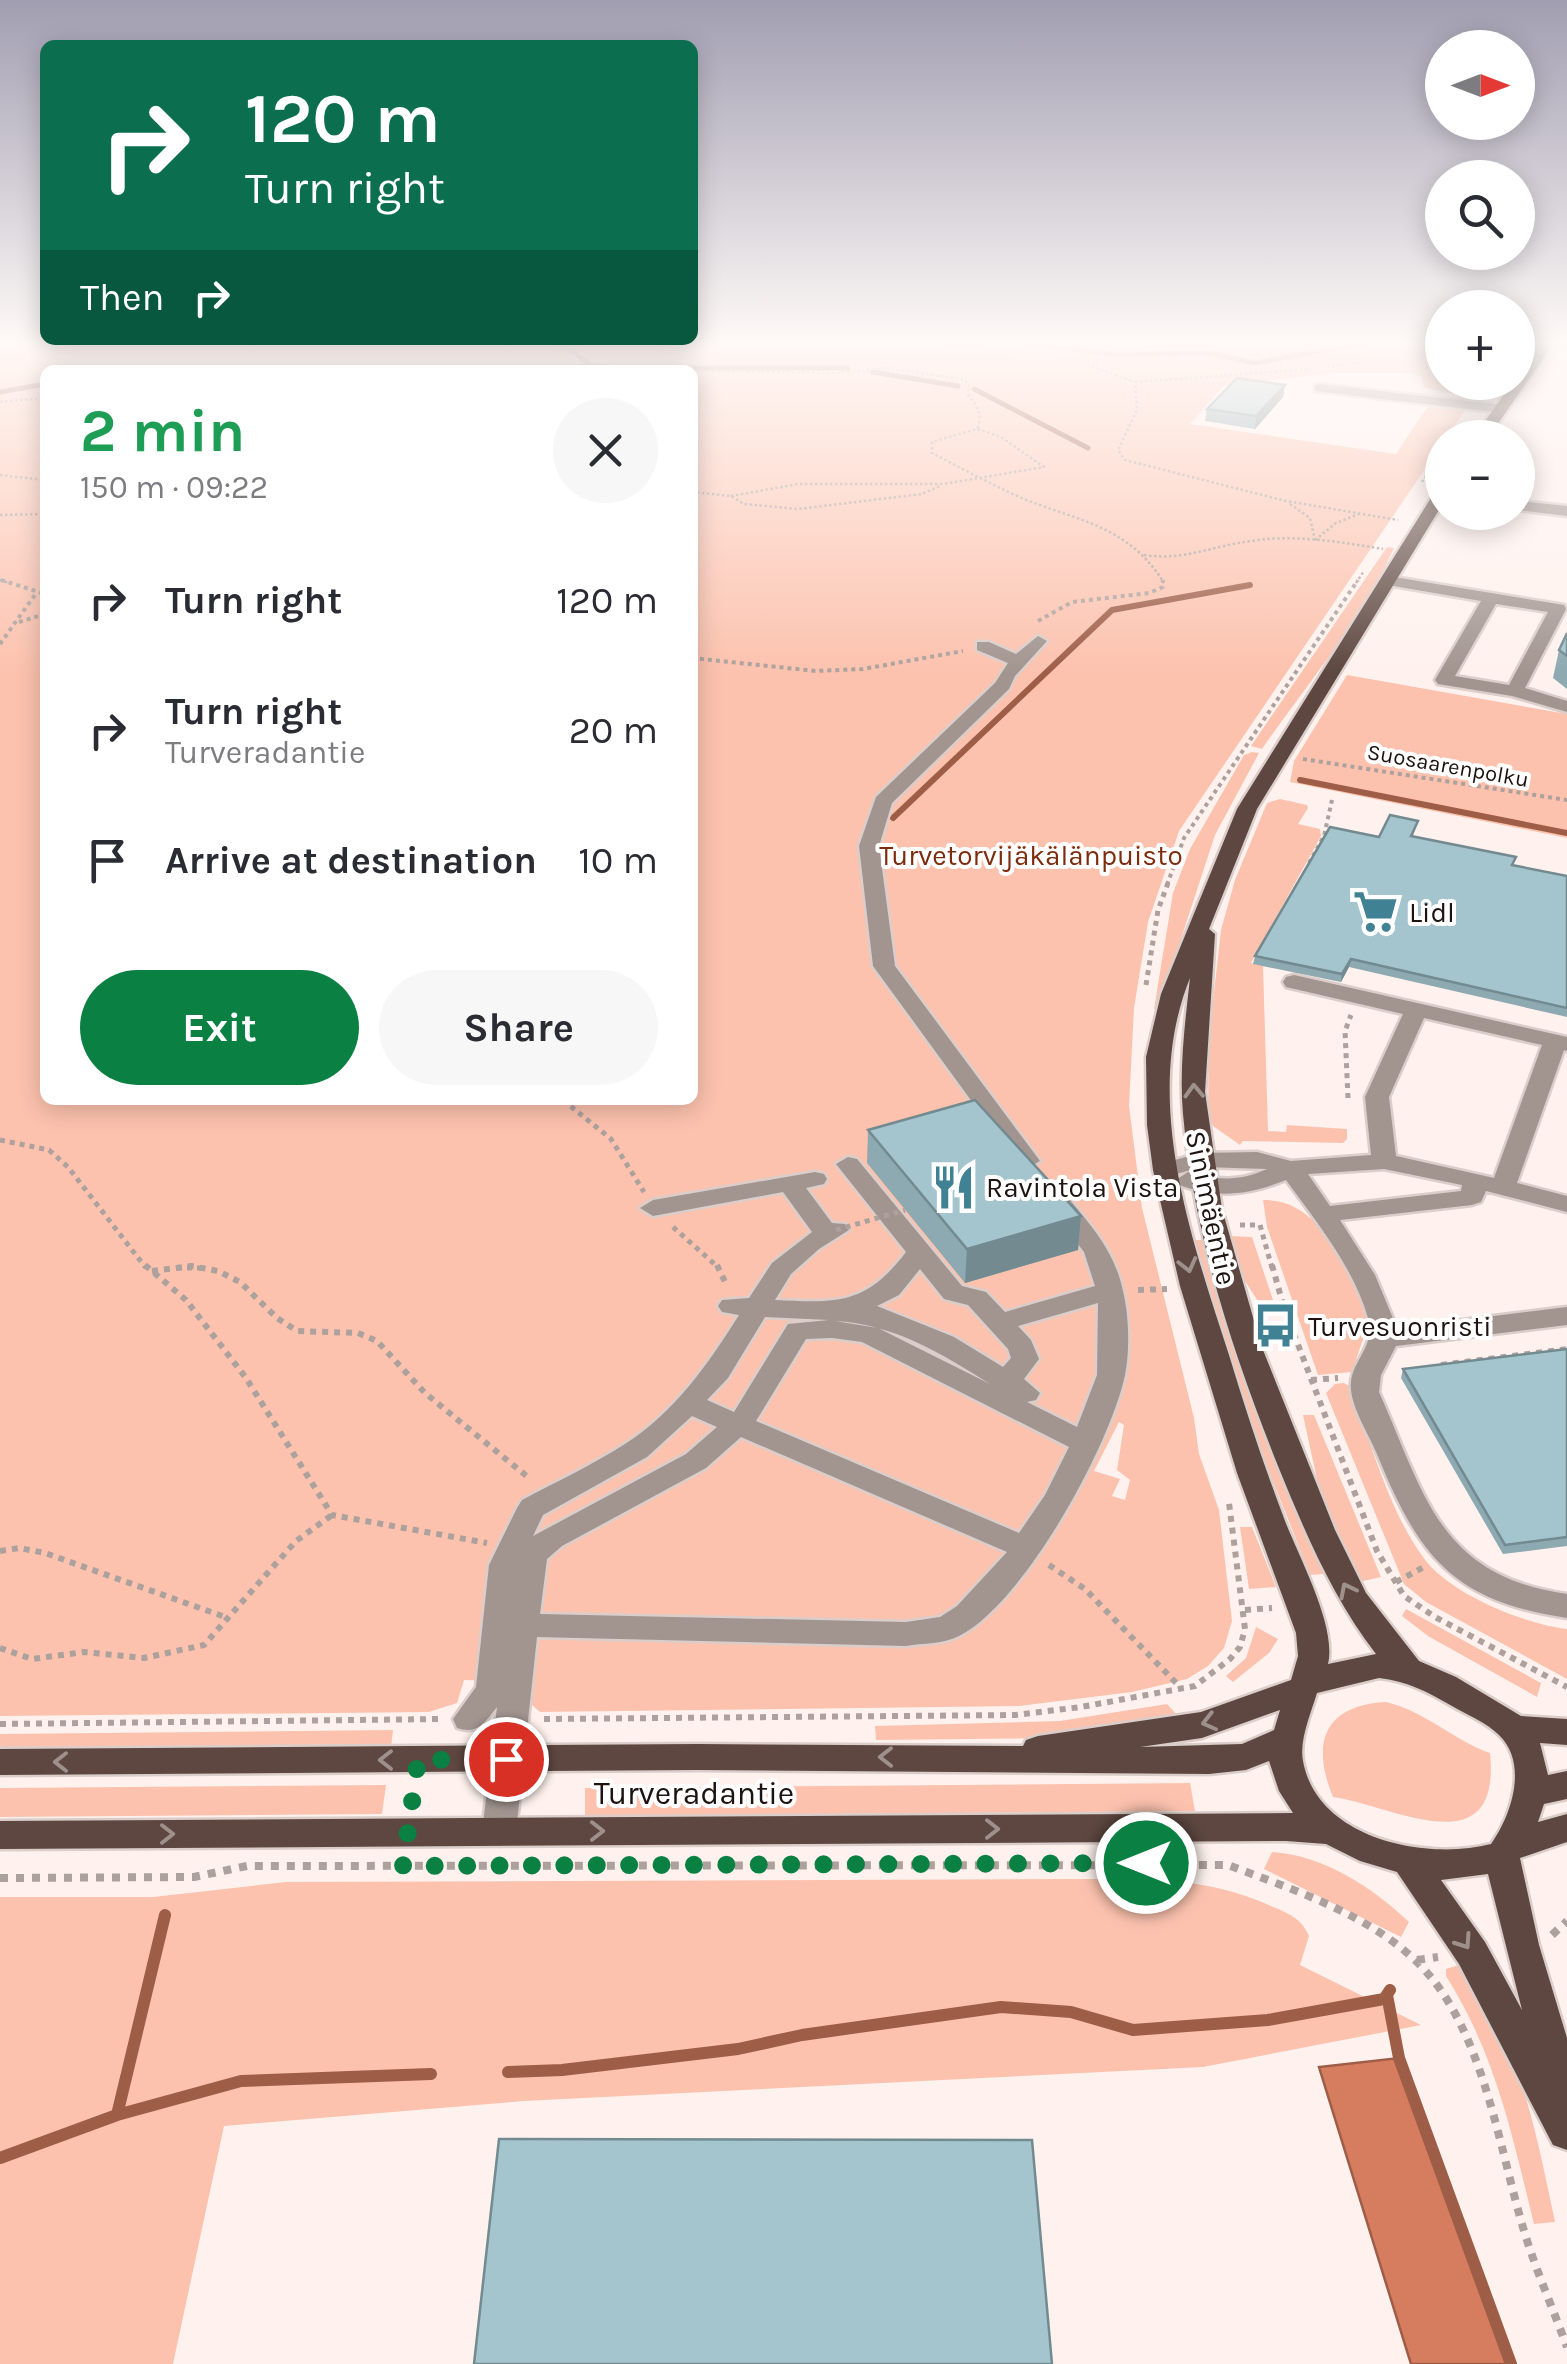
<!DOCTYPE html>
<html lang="en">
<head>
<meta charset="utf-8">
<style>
  :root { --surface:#fff; --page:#f7f7f7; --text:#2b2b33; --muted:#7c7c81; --accent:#0b8043 }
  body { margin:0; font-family:Karla,sans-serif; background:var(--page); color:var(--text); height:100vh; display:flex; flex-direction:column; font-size:38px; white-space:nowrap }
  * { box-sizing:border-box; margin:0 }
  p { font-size:32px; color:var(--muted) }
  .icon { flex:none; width:55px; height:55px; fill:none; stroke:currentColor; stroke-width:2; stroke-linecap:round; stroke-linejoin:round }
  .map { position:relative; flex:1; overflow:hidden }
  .side { position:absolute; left:40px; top:365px; width:658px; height:740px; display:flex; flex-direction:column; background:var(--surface); border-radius:15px; box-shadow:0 5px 25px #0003 }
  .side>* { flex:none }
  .top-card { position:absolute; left:40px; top:40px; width:658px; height:305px; border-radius:15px; box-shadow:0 5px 25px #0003; background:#0b6e4f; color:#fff; overflow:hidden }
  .needle { width:65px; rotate:90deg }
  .tools { position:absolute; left:1425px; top:30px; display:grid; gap:20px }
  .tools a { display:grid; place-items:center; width:110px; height:110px; border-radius:50%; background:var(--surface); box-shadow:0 5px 25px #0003; font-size:50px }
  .pin { position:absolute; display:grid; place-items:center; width:85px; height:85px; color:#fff; margin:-42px; border:5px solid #fff; border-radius:50%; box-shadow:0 2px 10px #0007 }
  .me { position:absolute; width:110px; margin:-55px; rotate:270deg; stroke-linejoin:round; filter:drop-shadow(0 0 8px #0008) }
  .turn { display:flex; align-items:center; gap:35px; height:210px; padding:0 40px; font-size:45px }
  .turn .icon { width:130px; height:130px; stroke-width:2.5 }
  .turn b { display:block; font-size:70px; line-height:85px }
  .then { display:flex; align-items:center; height:95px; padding:0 40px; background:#0003; gap:20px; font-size:38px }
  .round { display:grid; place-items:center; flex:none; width:105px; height:105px; border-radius:52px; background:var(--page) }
  .overview { display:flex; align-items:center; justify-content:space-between; height:170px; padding:0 40px }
  h1 { font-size:60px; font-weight:700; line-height:75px; color:#1e9e55 }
  .action { display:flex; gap:20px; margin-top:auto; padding:20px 40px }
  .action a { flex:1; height:115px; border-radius:60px; background:var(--accent); color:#fff; font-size:40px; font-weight:700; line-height:115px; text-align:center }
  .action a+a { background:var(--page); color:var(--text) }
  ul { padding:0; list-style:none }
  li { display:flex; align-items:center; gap:30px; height:130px; padding:0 40px }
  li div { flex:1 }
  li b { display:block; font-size:38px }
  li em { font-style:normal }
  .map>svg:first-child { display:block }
  .green { fill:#fcc2ae; fill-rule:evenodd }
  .water { fill:#d67d5f; stroke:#9e5d47; stroke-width:2.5 }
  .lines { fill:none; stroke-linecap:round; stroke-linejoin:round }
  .stream-far2 { stroke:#9e5d47; stroke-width:5 }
  .stream-far1 { stroke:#9e5d47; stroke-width:6 }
  .stream { stroke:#9e5d47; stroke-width:12 }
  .minor-casing { stroke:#dbceca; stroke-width:5 }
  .major-casing { stroke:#dbceca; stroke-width:5 }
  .path-far4 { stroke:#ada19d; stroke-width:2.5; stroke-dasharray:2.5 2.5; stroke-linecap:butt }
  .path-far3 { stroke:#ada19d; stroke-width:4; stroke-dasharray:4 4; stroke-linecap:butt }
  .path-far2 { stroke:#ada19d; stroke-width:5; stroke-dasharray:5 5; stroke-linecap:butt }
  .path-far1 { stroke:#ada19d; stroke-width:6; stroke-dasharray:6 6; stroke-linecap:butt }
  .path { stroke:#ada19d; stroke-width:8; stroke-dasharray:8 8; stroke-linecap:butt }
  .minor { fill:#a29590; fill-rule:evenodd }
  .major { fill:#5d4740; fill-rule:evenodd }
  .path-bridge { stroke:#ada19d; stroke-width:5; stroke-dasharray:5 5; stroke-linecap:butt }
  .wall { fill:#8da9b1 }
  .shaded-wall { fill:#738a90 }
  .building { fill:#a4c5ce; stroke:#738a90; stroke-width:2.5 }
  .oneway { stroke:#9e918c }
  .route { stroke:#0b8043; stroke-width:18; stroke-dasharray:0 32.4 }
  .labels { text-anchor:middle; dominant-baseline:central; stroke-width:8; stroke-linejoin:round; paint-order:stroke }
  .far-street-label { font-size:22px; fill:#1d1310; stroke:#fff }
  .park-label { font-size:28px; fill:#7d2d0d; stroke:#fff }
  .poi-label { font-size:28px; fill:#1d1310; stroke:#fff; text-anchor:start }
  .street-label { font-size:28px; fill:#1d1310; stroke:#fff }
  .near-street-label { font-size:32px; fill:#1d1310; stroke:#fff }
</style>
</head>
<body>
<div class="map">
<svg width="1567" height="2364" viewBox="0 0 1567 2364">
  <rect width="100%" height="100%" fill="#fff2ee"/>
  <path class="green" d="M0,343H1442V382L1475,383L1463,395L1424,388L1422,378L1415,373H1331L1224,386L1190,424L1396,454L1430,403L1466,409L1447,437L1442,438V444L1179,831L1148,922L1134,1008L1129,1106L1142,1208L1194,1418L1199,1454L1219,1510L1232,1621L1224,1648L1208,1666L1187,1679L1132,1692L1019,1706L540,1712L532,1705L531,1682L464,1680L457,1703L429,1712L0,1716ZM45,370H692V1100H45ZM1119,1422L1124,1425L1117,1470L1130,1480L1125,1500L1112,1496L1120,1479L1094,1471Z
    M1387,547L1394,548C1362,620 1307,684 1262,749L1251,746Z
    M1347,675L1567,714V838L1290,782L1294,761Z
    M1252,752L1259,753L1215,835L1158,1009H1154L1173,893L1190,849L1244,755Z
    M1280,799L1307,805L1308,808L1298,824L1320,829L1321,836L1251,963L1263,966L1268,1131L1286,1132L1287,1125L1347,1129V1139L1343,1143L1243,1141L1240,1145L1213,1126L1208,1112L1209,1037L1221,930L1235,880L1267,803Z
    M1263,1200C1322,1199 1342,1266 1367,1310V1327L1352,1372L1318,1375L1267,1227Z
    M1227,1236L1252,1237L1276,1309H1263L1234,1264Z
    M1193,1240H1204C1235,1355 1279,1463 1324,1574L1310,1575L1241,1400Z
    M1344,1383L1349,1386C1370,1439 1389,1511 1423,1557C1449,1594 1524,1624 1567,1629V1679L1426,1602L1404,1584L1326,1393L1335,1384Z
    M1303,1415H1314L1381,1577L1359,1582L1323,1507Z
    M1240,1527H1252L1276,1587L1249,1589Z
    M1406,1609L1541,1683L1537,1697L1428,1636L1402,1616Z
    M1256,1627L1278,1639L1269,1653L1233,1682L1226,1676L1246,1658Z
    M1386,1702C1425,1711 1453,1740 1490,1753C1502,1870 1389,1804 1333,1797C1311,1744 1323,1705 1386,1702Z
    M1167,1704L1179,1717L1066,1738L876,1740L875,1726L1060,1721Z
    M393,1730L391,1748L0,1751V1734Z
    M1190,1783L1195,1811L585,1816V1788Z
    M386,1785L382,1814L0,1817V1788Z
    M1272,1852C1323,1855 1372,1887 1409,1922L1401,1937L1264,1869Z
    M1094,1879C1158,1880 1208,1878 1269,1905C1287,1913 1301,1917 1309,1936L1300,1965L1421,2025L1203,2067L524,2101L224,2126L173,2364H0V1897H153L286,1882Z
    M1459,1965C1519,2035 1536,2133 1555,2222L1534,2224C1512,2135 1496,2055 1446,1976V1969Z"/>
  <path class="water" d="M1399,2058L1511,2364H1411L1319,2067Z"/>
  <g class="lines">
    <path class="stream-far2" d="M560,343L591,365L621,368H848
      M1025,343L1111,354L1210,353L1255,363L1365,343
      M559,370L591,365
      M873,372L958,386
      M974,389L1088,448
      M0,392L45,384"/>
    <path class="stream-far1" d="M1300,780L1567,833
      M893,818L1112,610L1250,585"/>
    <path class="stream" d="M1387,1995L1399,2058L1511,2364
      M508,2072L562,2070L738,2049L802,2035L1001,2007L1071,2012L1133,2030L1268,2020L1384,1999L1390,1990
      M117,2115L165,1915
      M0,2158L117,2115L241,2081L431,2074"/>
    <defs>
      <path id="minor" d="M1542,343H1567V349Z
        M1320,384L1501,405L1508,409L1501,413L1315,391V385Z
        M1518,501L1567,506V516L1518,510Z
        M1388,576L1564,605L1566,609L1525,688L1567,701V712L1512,696L1438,684L1435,680L1481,601L1382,584L1380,581ZM1496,604L1548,612L1509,685L1455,676Z
        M1038,636L1047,641L1015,676L1009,689L892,803L879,846L895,966L1040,1161L1028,1168L1019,1166L873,966L859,846L876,797L995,683L1008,663L977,650V642H989L1016,654Z
        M1294,975L1567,1037V1051L1564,1050L1517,1183L1567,1196V1212L1486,1191L1481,1202L1472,1205L1340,1220L1375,1275L1397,1328L1567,1307V1325L1396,1346L1381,1375L1379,1392C1425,1495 1439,1576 1567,1594V1618C1453,1601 1419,1557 1377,1454C1369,1435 1353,1410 1351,1390C1348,1362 1377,1348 1368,1318C1354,1268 1316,1221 1286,1180C1249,1195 1217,1199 1179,1185L1176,1180L1188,1172C1218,1180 1238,1182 1267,1169L1202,1167L1165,1177L1153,1170L1156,1165L1201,1153L1257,1152L1291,1161L1371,1155L1365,1097L1403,1014L1286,987L1283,982L1286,977ZM1424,1018L1542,1045L1494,1178L1396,1156L1389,1097ZM1384,1169L1462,1185L1461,1191L1330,1206L1308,1174Z
        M848,1157L857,1159L962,1286L986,1292L1005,1312L1095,1286L1084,1252L1048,1205L1052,1200H1070C1094,1229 1115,1253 1123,1291C1129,1316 1130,1350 1125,1375C1110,1446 1024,1603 959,1636C944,1644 923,1643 906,1646L537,1637L516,1832L511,1842L499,1846L487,1842L482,1832L497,1707C485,1722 478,1735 457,1728L453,1719L476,1687L489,1565L517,1508L522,1500C556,1482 592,1465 625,1444C674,1413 709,1363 739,1315L722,1312L718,1306L722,1300L749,1298L772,1263L812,1232L783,1192L653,1216L640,1208L653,1200L815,1172L824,1174L827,1179L824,1184L806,1188L832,1223L845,1224L849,1230L819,1249L791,1274L775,1300C837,1303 866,1305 906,1252L836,1164ZM920,1269L944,1299L968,1305L1008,1349L1011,1358L1003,1367L954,1337L877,1306L899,1295ZM1098,1303L1097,1375L1077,1427L1027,1402L1036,1400L1040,1393L1024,1379L1039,1359L1031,1340L1018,1326ZM765,1317L829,1320L788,1324L734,1412L707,1400L728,1378ZM835,1321C893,1324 941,1353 990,1384L878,1328ZM832,1338L862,1342L1069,1447L1045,1495L1019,1533L756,1421L806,1339ZM692,1416L717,1427L686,1454L533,1536L543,1515L647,1457ZM741,1437L1007,1552L957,1606L940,1617L906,1622L540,1614L547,1559L562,1546L706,1468Z"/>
      <path id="major" d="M1542,343H1554L1488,438H1473L1513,382H1518V376Z
        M1442,488V505L1257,809L1209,929L1215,934L1205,1092L1222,1209L1261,1345L1335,1530L1366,1593L1419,1661L1456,1677L1521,1716L1567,1719V1745L1540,1743L1548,1775L1567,1771V1799L1544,1804L1538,1822L1567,1814V1842L1520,1858L1539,1945L1567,2038V2150L1553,2145L1459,1964L1397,1872L1360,1861L1326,1844L1286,1841L0,1849V1821L1293,1813L1279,1791L1269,1761L1246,1770L1209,1774L697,1770L0,1775V1749L697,1744L1023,1746L1026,1740L1038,1736L1201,1712L1291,1680L1298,1656L1296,1633L1237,1473L1180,1286L1153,1170L1147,1125L1146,1057L1161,994L1237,809L1434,493ZM1190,978C1185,1023 1179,1069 1183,1114C1194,1236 1233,1353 1278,1466C1305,1532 1332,1597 1376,1654L1328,1664C1337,1627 1299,1557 1285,1521C1264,1466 1246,1411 1229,1355C1191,1237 1141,1099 1190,978ZM1379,1678C1407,1681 1428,1692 1452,1706C1467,1715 1486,1722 1499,1735C1529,1764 1511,1816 1491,1844C1426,1861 1317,1839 1303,1761C1299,1740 1311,1713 1317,1693ZM1280,1710L1274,1730L1242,1744L1140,1747L1202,1738ZM1488,1874L1522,2010L1485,1942L1441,1880Z"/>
    </defs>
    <use href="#minor" class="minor-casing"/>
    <use href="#major" class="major-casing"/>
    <path class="path-far4" d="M949,343L1067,357L1135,382L1137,410L1118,450L1125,460L1286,501L1398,520
      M0,351L56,343
      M1327,367L1442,350
      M692,371L838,373L885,368L961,379L969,384L968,395C978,406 983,415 977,429L932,442V453C959,467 987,482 1015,495C1073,521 1126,522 1164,583
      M1135,382L1311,369
      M0,402L45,398
      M1452,438L1459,427
      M0,475L45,480
      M1422,482L1442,452
      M692,492L731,496L744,504L798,509L922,494L940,486
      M731,496L798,484H943L1044,467L1001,437L977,429
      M1290,504L1310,518L1315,540
      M0,515L45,514
      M1315,540L1336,523L1359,514
      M1144,555C1184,561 1212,546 1251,541C1295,534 1340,542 1383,549
      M0,580L9,583
      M1356,583L1364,571"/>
    <path class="path-far3" d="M1,580L45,594
      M1038,621L1072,602L1149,593L1163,587V580
      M19,622L45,614
      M0,644L37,592
      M692,658L816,671L863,669L963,651
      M1303,759L1567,800
      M1309,863L1324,836L1332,800
      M1167,885L1184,838L1358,580"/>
    <path class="path-far2" d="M1146,985L1158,910L1168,883
      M1348,1098L1345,1031L1351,1015
      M563,1100L611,1139L644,1192
      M0,1140L49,1150L68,1167L146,1268
      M1240,1225H1260L1272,1268
      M673,1227L719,1268
      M177,1268H201"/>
    <path class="path-far1" d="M145,1265L186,1300L246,1378L332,1515L487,1543
      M717,1265L726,1284
      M1272,1265L1284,1308L1377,1551L1404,1596L1435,1617L1567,1687
      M152,1271L191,1266L218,1271L240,1282L277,1318L297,1331L358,1333L377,1341L425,1393L529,1478
      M1138,1290L1167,1289
      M1441,1365L1567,1349
      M1311,1380L1338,1378
      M0,1551L19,1548L45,1553L228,1618
      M1049,1565L1085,1589L1182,1689
      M1396,1582L1424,1567
      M1245,1610L1272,1608
      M0,1648L32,1659L84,1652L144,1658L204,1645L296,1541L332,1515
      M544,1719L1015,1715L1081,1707L1195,1686L1230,1659L1240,1647L1245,1629L1229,1503
      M0,1724L443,1719"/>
    <path class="path" d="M0,1878L194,1877L247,1866L1228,1865C1291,1889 1369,1914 1418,1963C1482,2026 1498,2142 1522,2224C1534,2266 1552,2306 1567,2347
      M1552,1935L1567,1921
      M1417,1960L1438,1957"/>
    <use href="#minor" class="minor"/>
    <use href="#major" class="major"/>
    <path class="path-bridge" d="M836,1230L905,1210"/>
  </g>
  <path class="wall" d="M1285,385L1283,397L1255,429L1205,421L1207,409Z
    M1567,633V689L1553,678L1559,650Z
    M1418,821L1413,836L1514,865L1567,876V1017L1349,967L1341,982L1253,964L1255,956Z
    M868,1130L1081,1216L1078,1250L965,1283L867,1163Z
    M1567,1349V1546L1503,1554L1401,1378L1403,1369Z"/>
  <path class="shaded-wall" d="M1285,385L1283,397L1255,429L1256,416Z
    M1351,959L1349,967L1341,982L1342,974Z
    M1081,1216L1078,1250L965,1283L967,1249Z"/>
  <path class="building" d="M1237,378L1285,385L1256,416L1207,409Z
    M1567,633V656L1559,650Z
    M1390,815L1418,821L1411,836L1516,857L1512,865L1567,876V1008L1351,959L1342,974L1255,956L1330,827L1379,837Z
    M975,1100L1081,1216L967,1249L868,1130Z
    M1567,1349V1537L1505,1545L1403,1369Z
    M499,2139L1032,2140L1052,2364H474Z"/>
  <defs><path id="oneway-chevron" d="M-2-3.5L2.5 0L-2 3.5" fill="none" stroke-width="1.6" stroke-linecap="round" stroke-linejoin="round" transform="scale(2.5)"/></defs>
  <g class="oneway">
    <use href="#oneway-chevron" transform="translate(1194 1091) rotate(-92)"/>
    <use href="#oneway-chevron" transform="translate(1188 1265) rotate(76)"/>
    <use href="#oneway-chevron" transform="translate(1347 1590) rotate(-117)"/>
    <use href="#oneway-chevron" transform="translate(1209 1722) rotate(166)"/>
    <use href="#oneway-chevron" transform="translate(886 1757) rotate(-180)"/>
    <use href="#oneway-chevron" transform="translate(386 1760) rotate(180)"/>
    <use href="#oneway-chevron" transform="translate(61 1762) rotate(180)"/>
    <use href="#oneway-chevron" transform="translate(992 1829)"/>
    <use href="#oneway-chevron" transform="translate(597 1831)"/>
    <use href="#oneway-chevron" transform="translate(167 1834)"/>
    <use href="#oneway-chevron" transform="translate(1464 1942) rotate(56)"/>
  </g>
  <linearGradient id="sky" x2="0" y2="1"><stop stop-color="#a19eb1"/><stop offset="0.51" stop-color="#fff9f7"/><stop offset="1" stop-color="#fff9f7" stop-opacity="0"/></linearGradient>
  <rect width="1567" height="674" fill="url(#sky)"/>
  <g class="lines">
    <path class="route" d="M506,1759L418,1760L403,1866L1146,1863"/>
  </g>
  <defs>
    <symbol id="supermarket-bare" viewBox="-9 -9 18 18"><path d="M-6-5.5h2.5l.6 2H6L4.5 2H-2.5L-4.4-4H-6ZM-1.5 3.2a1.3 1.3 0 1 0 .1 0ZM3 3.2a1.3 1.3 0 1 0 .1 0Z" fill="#408293" stroke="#fff" stroke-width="2.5" paint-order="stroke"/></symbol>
    <symbol id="restaurant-bare" viewBox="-9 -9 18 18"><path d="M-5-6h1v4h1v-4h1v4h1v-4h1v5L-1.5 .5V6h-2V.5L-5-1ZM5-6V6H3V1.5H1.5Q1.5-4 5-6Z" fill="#408293" stroke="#fff" stroke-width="2.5" paint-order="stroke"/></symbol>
    <symbol id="bus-bare" viewBox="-9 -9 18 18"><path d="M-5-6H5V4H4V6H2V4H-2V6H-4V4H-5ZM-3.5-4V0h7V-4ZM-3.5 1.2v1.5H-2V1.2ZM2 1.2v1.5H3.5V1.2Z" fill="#408293" stroke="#fff" stroke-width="2.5" paint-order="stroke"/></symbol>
  </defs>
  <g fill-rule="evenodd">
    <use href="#supermarket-bare" x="1344" y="880" width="63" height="63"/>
    <use href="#restaurant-bare" x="922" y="1156" width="63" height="63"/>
    <use href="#bus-bare" x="1244" y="1294" width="63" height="63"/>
  </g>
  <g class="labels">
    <g class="far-street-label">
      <text transform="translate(1448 766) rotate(10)">Suosaarenpolku</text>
    </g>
    <g class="park-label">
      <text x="1031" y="855">Turvetorvijäkälänpuisto</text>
    </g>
    <g class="poi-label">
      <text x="1409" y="912">Lidl</text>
      <text x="986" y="1187">Ravintola Vista</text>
      <text x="1308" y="1326">Turvesuonristi</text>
    </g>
    <g class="street-label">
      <text transform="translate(1211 1208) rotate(78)">Sinimäentie</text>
    </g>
    <g class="near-street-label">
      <text x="694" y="1793">Turveradantie</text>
    </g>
  </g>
</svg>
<div class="tools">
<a><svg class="needle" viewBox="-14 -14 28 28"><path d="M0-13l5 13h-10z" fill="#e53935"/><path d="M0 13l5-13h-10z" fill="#7c7c81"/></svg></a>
<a><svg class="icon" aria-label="search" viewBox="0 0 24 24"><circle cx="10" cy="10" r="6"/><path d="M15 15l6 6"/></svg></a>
<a>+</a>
<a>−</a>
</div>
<div class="pin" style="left:506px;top:1759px;background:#d93025"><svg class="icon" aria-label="arrive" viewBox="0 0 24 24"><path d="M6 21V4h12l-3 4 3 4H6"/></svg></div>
<svg class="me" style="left:1146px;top:1863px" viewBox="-20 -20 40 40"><circle r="17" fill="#0b8043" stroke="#fff" stroke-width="3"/><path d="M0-11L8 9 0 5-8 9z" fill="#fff"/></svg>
<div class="top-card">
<div class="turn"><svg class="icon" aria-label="right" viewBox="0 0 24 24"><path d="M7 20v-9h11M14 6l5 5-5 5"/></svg><div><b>120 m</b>Turn right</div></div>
<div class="then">Then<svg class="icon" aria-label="right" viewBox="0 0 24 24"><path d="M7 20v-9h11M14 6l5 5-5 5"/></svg></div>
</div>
<section class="side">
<div class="overview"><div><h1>2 min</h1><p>150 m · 09:22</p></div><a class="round"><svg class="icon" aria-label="close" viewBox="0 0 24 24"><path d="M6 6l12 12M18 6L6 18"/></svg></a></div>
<ul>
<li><svg class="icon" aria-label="right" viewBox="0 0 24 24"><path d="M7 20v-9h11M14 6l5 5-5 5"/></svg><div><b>Turn right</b></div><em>120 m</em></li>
<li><svg class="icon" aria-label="right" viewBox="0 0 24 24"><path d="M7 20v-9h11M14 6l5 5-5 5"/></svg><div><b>Turn right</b><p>Turveradantie</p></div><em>20 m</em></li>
<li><svg class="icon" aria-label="arrive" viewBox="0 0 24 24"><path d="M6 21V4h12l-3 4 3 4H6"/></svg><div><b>Arrive at destination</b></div><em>10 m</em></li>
</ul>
<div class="action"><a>Exit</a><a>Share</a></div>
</section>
</div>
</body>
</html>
